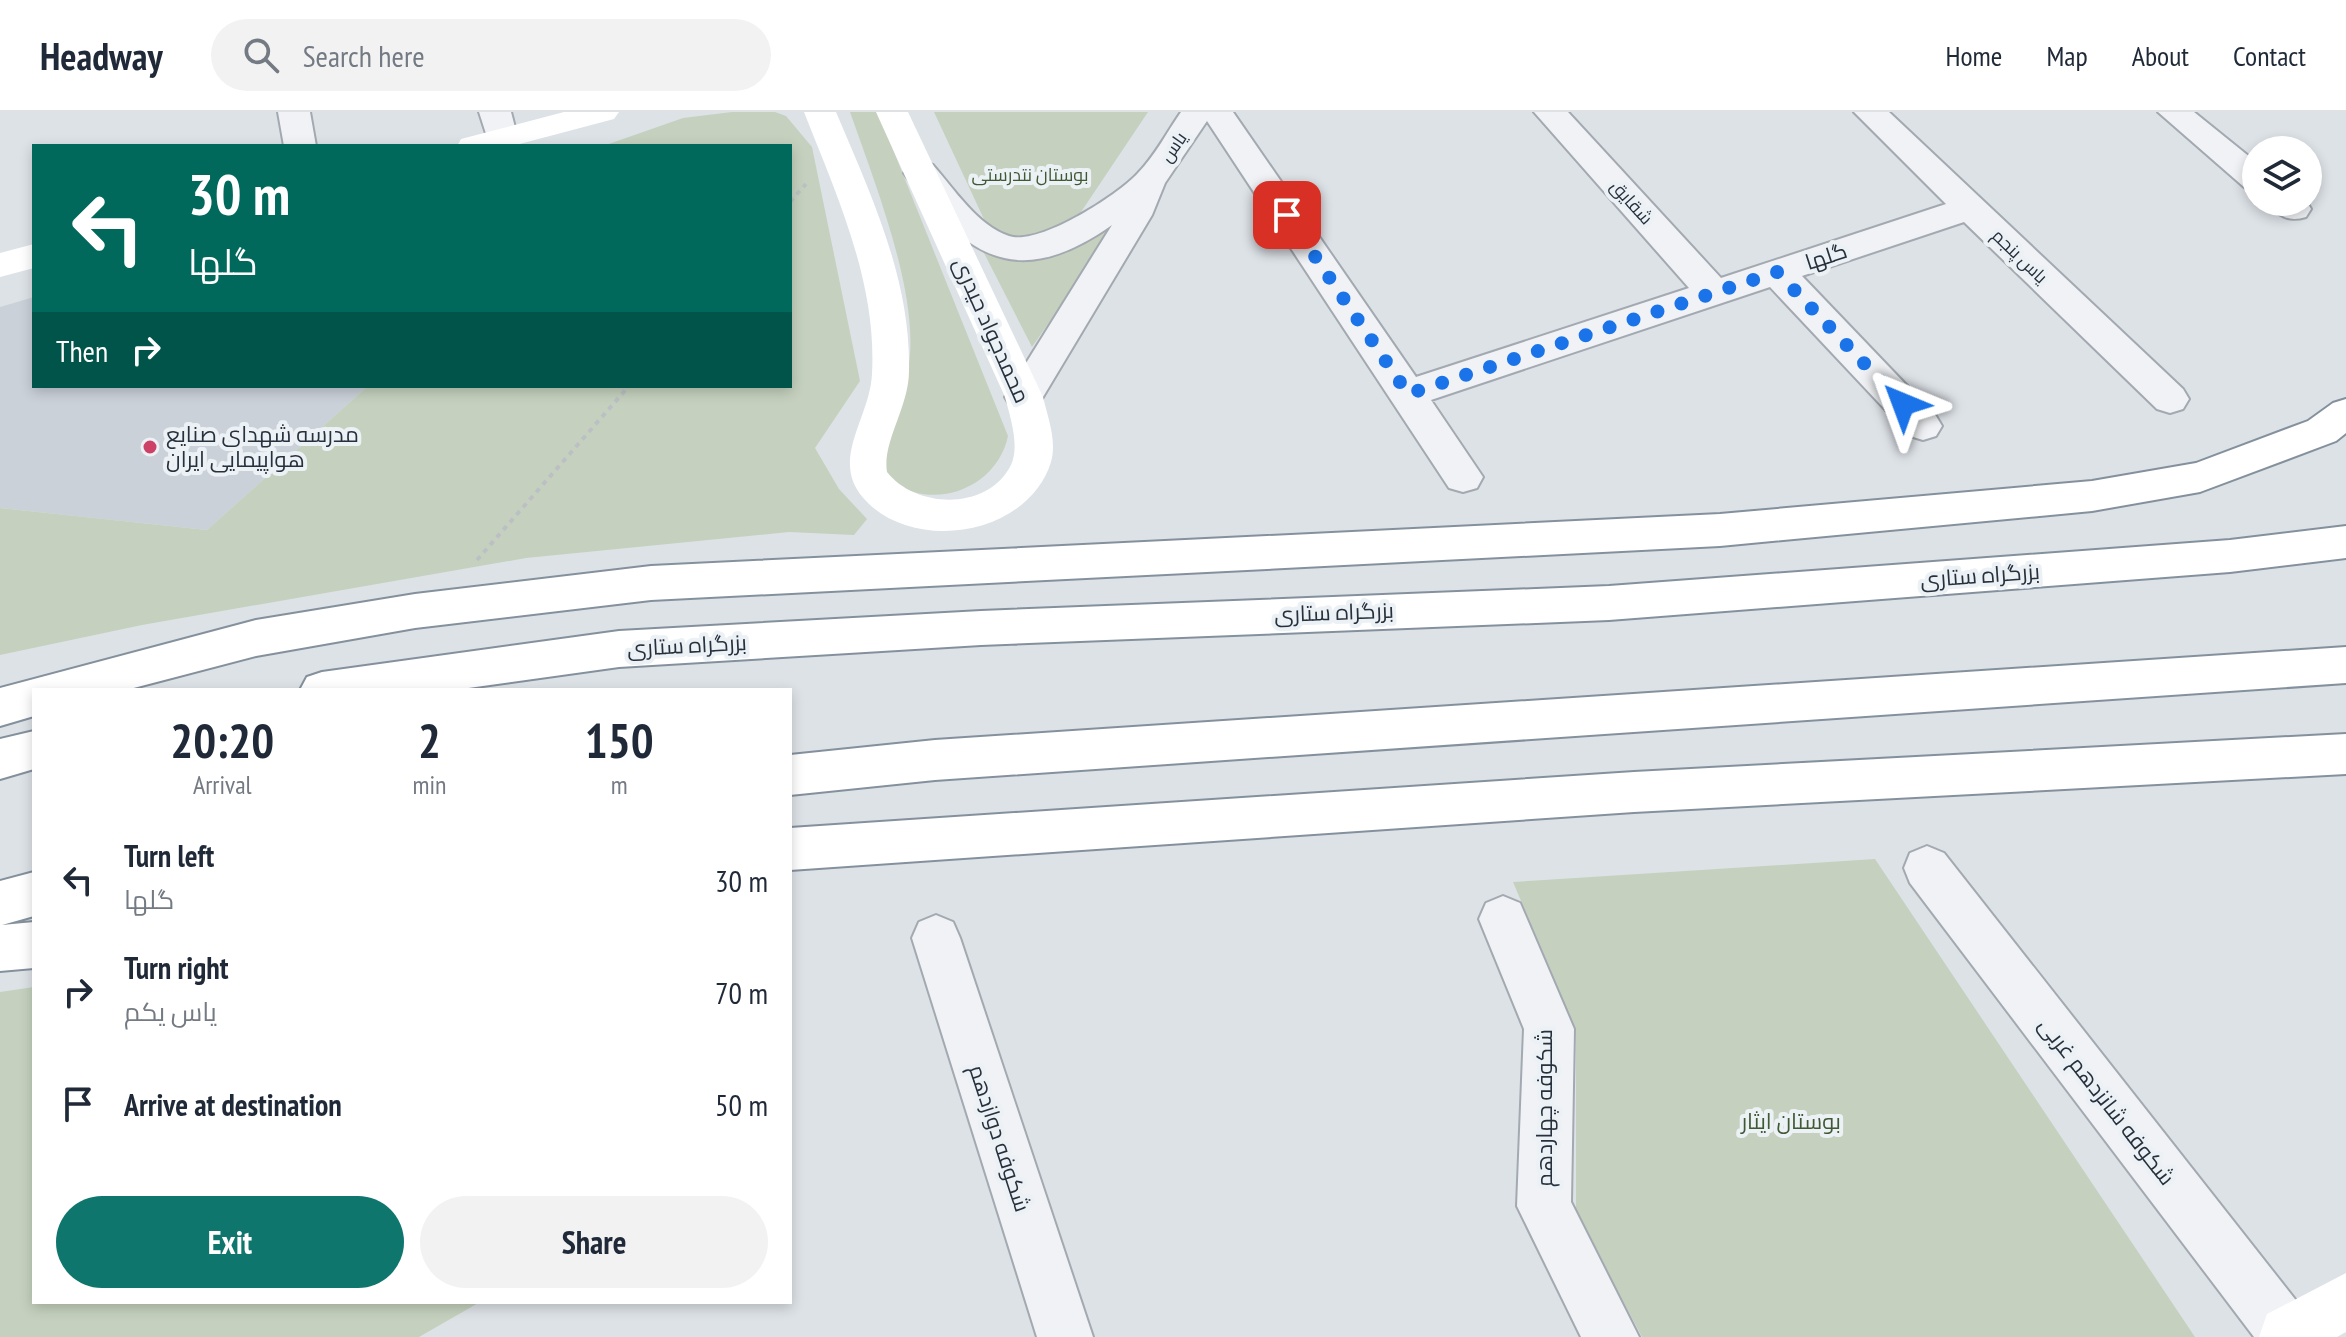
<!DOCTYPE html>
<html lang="en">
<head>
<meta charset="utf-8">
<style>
  :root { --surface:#fff; --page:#f2f2f3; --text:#1f2937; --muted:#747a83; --line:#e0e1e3; --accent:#0f766e }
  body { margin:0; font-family:"PT Sans Narrow",Cairo,sans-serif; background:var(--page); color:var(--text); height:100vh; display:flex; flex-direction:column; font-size:30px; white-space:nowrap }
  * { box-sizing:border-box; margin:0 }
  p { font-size:26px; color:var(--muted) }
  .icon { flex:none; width:44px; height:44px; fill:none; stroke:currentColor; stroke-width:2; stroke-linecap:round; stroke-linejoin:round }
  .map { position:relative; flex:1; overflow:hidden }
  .sheet { position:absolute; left:32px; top:576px; width:760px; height:616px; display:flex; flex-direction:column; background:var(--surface); border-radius:0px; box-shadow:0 4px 12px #0003 }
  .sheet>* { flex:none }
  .top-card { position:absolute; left:32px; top:32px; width:760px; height:244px; border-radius:0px; box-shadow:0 4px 12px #0003; background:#00695c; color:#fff; overflow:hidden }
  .controls { position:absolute; left:2242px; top:24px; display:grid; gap:16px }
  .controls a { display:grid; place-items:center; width:80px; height:80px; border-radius:50%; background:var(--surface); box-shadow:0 4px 12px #0003; font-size:40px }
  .pin { position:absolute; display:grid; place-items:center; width:68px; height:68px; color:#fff; margin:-34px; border-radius:16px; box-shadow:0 4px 12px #0006 }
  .me { position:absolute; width:88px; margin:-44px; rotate:316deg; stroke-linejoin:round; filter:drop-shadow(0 0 6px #0008) }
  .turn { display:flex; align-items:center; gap:28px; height:168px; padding:0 24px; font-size:36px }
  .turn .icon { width:104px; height:104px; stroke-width:2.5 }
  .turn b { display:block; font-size:56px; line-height:68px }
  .then { display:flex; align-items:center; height:76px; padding:0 24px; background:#0003; gap:16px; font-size:30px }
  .eta { display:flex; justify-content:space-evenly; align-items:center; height:136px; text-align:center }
  .eta b { font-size:48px; font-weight:800; line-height:56px }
  .action { display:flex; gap:16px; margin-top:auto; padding:16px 24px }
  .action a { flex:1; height:92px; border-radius:48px; background:var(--accent); color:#fff; font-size:32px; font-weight:800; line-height:92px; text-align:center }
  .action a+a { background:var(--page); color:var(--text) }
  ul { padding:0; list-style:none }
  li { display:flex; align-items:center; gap:24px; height:112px; padding:0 24px }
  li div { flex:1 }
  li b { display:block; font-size:30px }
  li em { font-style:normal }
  header { display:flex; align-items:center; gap:48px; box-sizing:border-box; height:112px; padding:0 40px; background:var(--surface); border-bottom:2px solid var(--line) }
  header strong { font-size:38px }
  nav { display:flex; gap:44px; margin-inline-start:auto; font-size:28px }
  .search { width:560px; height:72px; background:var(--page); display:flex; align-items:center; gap:20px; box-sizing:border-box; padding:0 28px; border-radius:44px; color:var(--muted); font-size:30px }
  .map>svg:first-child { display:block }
  .built { fill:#cbd1d9 }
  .green { fill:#c5d1be }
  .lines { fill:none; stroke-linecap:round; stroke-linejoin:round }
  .street-casing { stroke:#a3a9b1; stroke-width:4 }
  .highway-casing { stroke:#84919d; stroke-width:4 }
  .path { stroke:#bcc0c5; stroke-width:4; stroke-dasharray:5 5; stroke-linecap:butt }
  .street { fill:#f0f2f5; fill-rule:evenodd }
  .secondary { fill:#fff; fill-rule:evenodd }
  .highway { fill:#fff; fill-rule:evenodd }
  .route { stroke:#1a73e8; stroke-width:14; stroke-dasharray:0 25.2 }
  .poi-dot { fill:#cd4166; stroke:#ecf1f5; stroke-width:3 }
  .labels { text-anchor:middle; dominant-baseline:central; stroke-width:8; stroke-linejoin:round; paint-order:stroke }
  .far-street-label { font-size:18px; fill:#27313d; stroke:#ecf1f5 }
  .far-park-label { font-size:18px; fill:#3f5934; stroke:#ecf1f5 }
  .street-label { font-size:22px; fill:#27313d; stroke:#ecf1f5 }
  .poi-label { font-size:22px; fill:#27313d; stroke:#ecf1f5; text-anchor:start }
  .park-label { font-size:22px; fill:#3f5934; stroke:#ecf1f5 }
</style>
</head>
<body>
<header>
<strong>Headway</strong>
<div class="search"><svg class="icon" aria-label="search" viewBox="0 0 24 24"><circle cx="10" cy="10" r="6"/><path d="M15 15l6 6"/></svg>Search here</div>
<nav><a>Home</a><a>Map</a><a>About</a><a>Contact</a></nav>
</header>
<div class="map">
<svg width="2346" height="1225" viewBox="0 0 2346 1225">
  <rect width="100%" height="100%" fill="#dde2e7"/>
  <path class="built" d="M34,185V274H368L207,418L0,396V195Z"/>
  <path class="green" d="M732,0H775L786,4L812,35L860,269L815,336L839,377L867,407L854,423L789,420L526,446L142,513L0,543V396L207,418L368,274H790V34H603L683,6Z
    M850,0H878L1008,324C998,373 939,399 896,372C889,368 885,359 880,353C890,320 905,286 909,252C919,180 874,69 850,0Z
    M934,0H1148L1079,103C1054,126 1020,130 989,118Z
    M1123,104L1032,235L983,139L1005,145L1066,141Z
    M1875,747L2195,1225H1642L1576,1100V919L1513,770Z
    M34,875V1190H480L419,1225H0V880Z"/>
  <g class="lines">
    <defs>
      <path id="street" d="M278,0H310L316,34H284Z
        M479,0H511L518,27L514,34H490Z
        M1181,0H1233L1416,265L1689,176L1534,0H1568L1721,166L1946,92L1854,0H1889L2183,277L2189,287L2183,297L2170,301L2157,297L1964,110L1802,164L1936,304L1942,314L1936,324L1923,328L1910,324L1770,175L1431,288L1483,365L1477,376L1463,380L1449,376L1207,9L1165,71L1152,103L1037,295L1024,299L1011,295L1005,285L1112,113C1045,160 992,164 936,100C925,87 913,75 904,61L909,53L921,50L933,53C954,77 978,114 1009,124C1039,134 1118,83 1138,61C1155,44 1167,20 1181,0Z
        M2158,0H2194L2256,50V78L2244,75Z
        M2268,90H2307L2311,97L2306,105C2289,110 2278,105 2268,90Z
        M1927,734L1944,741L2309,1205L2317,1225H2254L1910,771L1904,756L1910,741Z
        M1503,784L1520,791L1574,917L1571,1090L1639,1225H1581L1517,1094L1524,917L1479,807L1486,791Z
        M936,803L953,810L960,826L1093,1225H1037L912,826L919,810Z"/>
      <path id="highway" d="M2346,287V321L2336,329L2200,380L2092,399L1720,434L651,488L415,516L256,544L126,578H34V604L0,614V576L256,508L415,482L651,454L1720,402L2092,369L2196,351L2308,309L2333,291Z
        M2346,414V446L2230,460L1609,508L981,533L619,555L454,578H300L307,565L322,560L619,519L981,499L1609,474L2230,428Z
        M2346,535V571L935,668L790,683V643L935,628Z
        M34,619V657L0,667V627Z
        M2346,622V662L1634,700L790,758V716L1634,660Z
        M34,760V804L2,813L34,810V856L0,859V769Z"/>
    </defs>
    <use href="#street" class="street-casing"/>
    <use href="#highway" class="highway-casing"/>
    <path class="path" d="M790,90L806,72
      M477,448L629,274"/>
    <use href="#street" class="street"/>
    <path class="secondary" d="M564,0H619L614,7L512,34H457L461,27Z
      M804,0H836C871,83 911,167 909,259C909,295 882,330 887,360C916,397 988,399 1011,353C1020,333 1010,305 1005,285L876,0H908L1043,285C1048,306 1057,329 1051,350C1029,422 919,441 868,391C826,351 870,308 872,262C877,170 837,84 804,0Z
      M34,132V156L0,165V141Z
      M2346,1161V1220L2337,1225H2259L2267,1202Z"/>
    <use href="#highway" class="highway"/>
  </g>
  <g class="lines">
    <path class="route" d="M1287,103L1408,282L1777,160L1903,292"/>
  </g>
  <circle class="poi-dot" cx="150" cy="335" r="8"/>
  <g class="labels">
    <g class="far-street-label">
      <text transform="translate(1173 35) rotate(-55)">یاس</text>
      <text transform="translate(1632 90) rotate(48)">شقایق</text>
      <text transform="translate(2020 144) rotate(44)">یاس پنجم</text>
    </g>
    <g class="far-park-label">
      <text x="1030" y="62">بوستان نتدرستی</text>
    </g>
    <g class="street-label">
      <text transform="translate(1826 144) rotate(-18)">گلها</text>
      <text transform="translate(992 218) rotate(66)">محمدجواد حیدری</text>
      <text transform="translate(1980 463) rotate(-4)">بزرگراه ستاری</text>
      <text transform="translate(1334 500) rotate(-2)">بزرگراه ستاری</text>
      <text transform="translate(687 533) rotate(-3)">بزرگراه ستاری</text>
      <text transform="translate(2107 989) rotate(52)">شکوفه شانزدهم غربی</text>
      <text transform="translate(1544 996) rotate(-90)">شکوفه چهاردهم</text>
      <text transform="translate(1000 1026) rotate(72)">شکوفه دوازدهم</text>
    </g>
    <g class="poi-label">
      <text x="166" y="322">مدرسه شهدای صنایع<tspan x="166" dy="25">هواپیمایی ایران</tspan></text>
    </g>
    <g class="park-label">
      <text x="1791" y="1009">بوستان ایثار</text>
    </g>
  </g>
</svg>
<div class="controls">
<a><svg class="icon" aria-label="layers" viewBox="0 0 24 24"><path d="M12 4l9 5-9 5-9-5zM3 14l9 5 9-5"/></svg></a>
</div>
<div class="pin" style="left:1287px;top:103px;background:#d93025"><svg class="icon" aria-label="arrive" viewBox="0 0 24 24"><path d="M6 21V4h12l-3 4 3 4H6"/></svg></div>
<svg class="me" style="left:1903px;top:292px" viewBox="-20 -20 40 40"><path d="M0-17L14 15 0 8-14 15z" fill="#1a73e8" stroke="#fff" stroke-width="4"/></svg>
<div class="top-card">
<div class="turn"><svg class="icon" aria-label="left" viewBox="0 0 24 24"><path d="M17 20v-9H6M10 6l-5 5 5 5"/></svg><div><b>30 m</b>گلها</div></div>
<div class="then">Then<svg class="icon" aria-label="right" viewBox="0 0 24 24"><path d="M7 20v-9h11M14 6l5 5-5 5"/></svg></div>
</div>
<section class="sheet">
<div class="eta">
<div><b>20:20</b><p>Arrival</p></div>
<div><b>2</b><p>min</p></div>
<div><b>150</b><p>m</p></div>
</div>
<ul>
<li><svg class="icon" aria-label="left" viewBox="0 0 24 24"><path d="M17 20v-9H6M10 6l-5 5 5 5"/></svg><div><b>Turn left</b><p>گلها</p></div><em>30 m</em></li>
<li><svg class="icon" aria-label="right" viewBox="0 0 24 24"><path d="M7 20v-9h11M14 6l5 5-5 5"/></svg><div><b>Turn right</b><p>یاس یکم</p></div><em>70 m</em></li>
<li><svg class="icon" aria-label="arrive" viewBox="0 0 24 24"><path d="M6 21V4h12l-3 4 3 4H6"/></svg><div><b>Arrive at destination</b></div><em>50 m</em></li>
</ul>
<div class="action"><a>Exit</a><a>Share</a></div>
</section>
</div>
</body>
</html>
